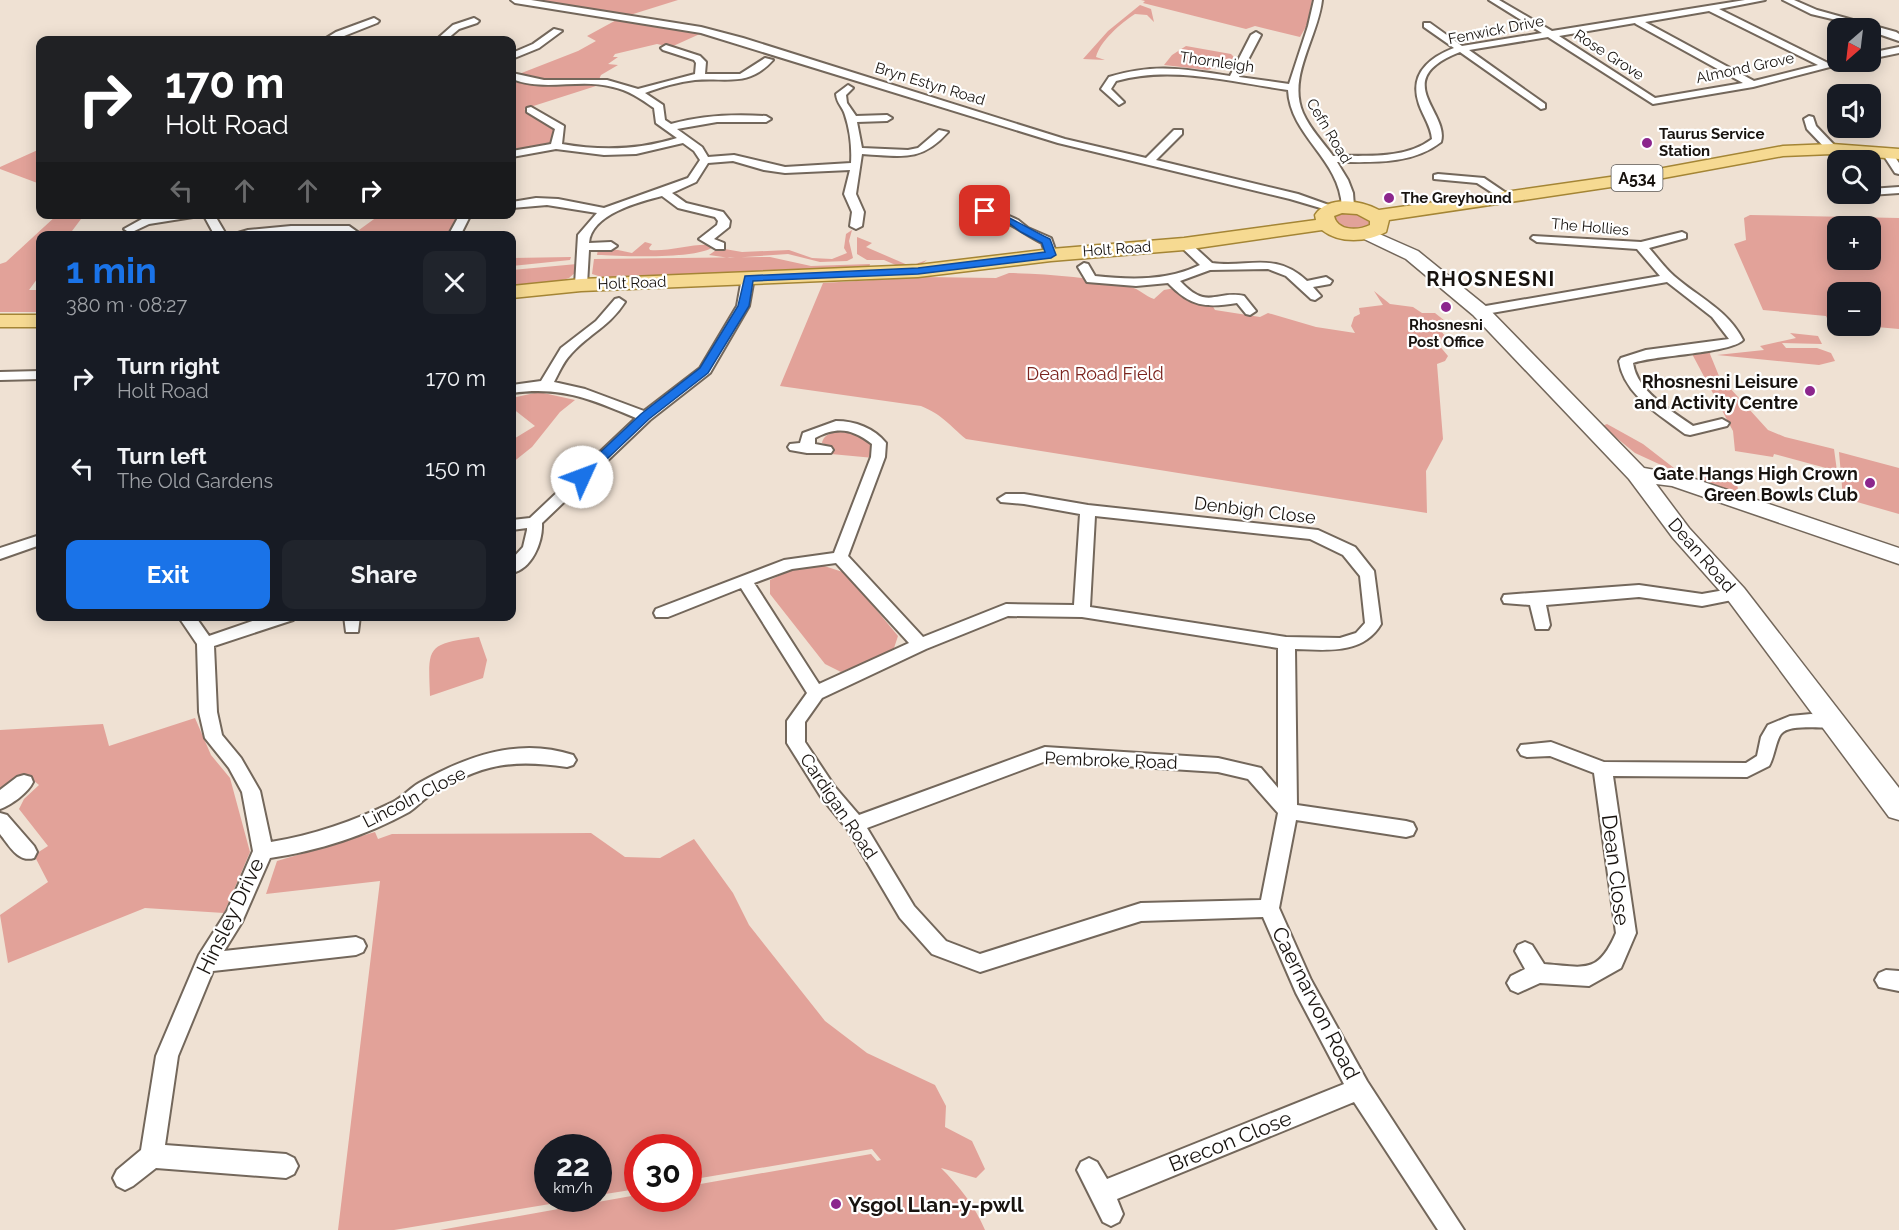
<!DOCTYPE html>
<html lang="en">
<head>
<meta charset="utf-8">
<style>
  :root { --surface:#171b24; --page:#20242c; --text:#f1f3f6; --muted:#9ea1a6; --accent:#1a73e8 }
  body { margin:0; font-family:Raleway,sans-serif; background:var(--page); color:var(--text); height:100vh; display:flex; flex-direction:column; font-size:22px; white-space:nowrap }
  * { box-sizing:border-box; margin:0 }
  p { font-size:20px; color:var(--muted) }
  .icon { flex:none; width:33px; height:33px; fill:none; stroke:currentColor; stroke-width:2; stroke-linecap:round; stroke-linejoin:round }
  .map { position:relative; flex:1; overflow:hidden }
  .sheet { position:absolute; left:36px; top:231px; width:480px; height:390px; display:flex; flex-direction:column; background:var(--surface); border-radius:12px; box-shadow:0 3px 15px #0003 }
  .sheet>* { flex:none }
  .banner { position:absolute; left:36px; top:36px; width:480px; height:183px; border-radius:12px; box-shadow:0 3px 15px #0003; background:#202124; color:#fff; overflow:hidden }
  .needle { width:39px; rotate:208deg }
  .controls { position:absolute; left:1827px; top:18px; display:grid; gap:12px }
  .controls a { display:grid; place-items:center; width:54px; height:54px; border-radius:12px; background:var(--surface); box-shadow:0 3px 15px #0003; font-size:30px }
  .speed { position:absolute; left:534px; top:1134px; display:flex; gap:12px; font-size:30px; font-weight:700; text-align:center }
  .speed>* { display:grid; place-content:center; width:78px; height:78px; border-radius:50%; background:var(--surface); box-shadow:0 3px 15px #0003; line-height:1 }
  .speed small { font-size:15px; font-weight:400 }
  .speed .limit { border:9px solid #d22; background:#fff; color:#111 }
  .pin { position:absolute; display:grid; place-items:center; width:51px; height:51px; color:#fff; margin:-26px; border-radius:12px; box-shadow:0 3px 9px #0006 }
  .me { position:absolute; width:66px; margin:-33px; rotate:47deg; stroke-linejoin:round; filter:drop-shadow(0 0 4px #0008) }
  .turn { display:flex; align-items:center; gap:21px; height:126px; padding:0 30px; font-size:27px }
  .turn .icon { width:78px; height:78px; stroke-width:2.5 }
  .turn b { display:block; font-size:42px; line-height:51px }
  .lanes { display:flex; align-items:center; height:57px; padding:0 30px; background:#0003; justify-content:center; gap:30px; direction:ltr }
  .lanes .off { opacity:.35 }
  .round { display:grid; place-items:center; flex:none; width:63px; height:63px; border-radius:12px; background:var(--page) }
  .overview { display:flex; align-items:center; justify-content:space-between; height:102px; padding:0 30px }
  h1 { font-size:36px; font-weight:700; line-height:45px; color:var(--accent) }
  .cta { display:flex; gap:12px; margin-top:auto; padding:12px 30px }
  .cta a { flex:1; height:69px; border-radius:12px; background:var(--accent); color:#fff; font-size:24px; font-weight:700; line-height:69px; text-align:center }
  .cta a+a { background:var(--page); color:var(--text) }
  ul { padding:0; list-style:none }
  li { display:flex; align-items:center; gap:18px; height:90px; padding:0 30px }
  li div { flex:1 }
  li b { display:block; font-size:22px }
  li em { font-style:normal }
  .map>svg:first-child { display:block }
  .green { fill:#e2a299; fill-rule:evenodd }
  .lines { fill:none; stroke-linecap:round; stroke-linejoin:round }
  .street-casing { stroke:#73675b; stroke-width:4 }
  .secondary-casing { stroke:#73675b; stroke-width:3 }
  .primary-casing { stroke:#a48535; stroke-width:3 }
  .street { fill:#fff; fill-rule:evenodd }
  .secondary { fill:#fff; fill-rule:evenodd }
  .primary { fill:#f6da92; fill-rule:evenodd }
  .route { fill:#1a73e8; stroke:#114b97; stroke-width:1.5 }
  .poi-dot { fill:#8c268d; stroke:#fff; stroke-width:2 }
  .labels { text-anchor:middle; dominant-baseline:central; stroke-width:4.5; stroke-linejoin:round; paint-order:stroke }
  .far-street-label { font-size:15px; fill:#18130f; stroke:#fff }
  .far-poi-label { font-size:15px; font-weight:bold; fill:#18130f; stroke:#fff; text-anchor:start }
  .shield { fill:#fff; stroke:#5d5a57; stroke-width:1.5 }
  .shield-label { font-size:16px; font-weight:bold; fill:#18130f }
  .park-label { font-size:18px; fill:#7c251f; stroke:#fff }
  .poi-label { font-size:18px; font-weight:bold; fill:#18130f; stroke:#fff; text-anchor:end }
  .street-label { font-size:18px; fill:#18130f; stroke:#fff }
  .far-district-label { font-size:20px; font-weight:bold; letter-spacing:1.5px; fill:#18130f; stroke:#fff }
  .near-street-label { font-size:21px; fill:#18130f; stroke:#fff }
  .near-poi-label { font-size:21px; font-weight:bold; fill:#18130f; stroke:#fff; text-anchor:start }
</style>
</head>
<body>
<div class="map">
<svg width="1899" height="1230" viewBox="0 0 1899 1230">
  <rect width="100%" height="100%" fill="#efe1d3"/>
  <path class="green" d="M515,0H678L630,15Z
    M1141,0H1312L1307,25L1300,37L1255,26L1246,29L1143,3L1145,1Z
    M1140,5L1151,9L1154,22L1147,15L1135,14C1121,23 1100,41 1096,57L1105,60L1083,59L1108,31Z
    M620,18L702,33L671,47L657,44L615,54L613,57H618L608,64L618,65L601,75L596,86L524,109L554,128L556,137L552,144L512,152V74H519L578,51L596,41L587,36Z
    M1186,46L1231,54L1234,57L1228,65L1207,70L1164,65L1172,55Z
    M40,149V184L0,169V167Z
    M1342,213H1359L1370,223C1362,234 1343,230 1335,220V217Z
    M381,214L443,215L456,219L448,235H363L359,230Z
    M57,215H84L69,235L40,236V275L29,290H40V312H0V264L6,262Z
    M1750,215L1899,218V329L1865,326H1870V292H1838L1837,323L1829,322L1826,316L1763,310L1734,244L1746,240L1744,218ZM1838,226H1870V260H1838Z
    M852,230L849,241L853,258L847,261L820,262L788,254L730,258L709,255L719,248L742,252L789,250L812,258L832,259L847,253L844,248L846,234Z
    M857,237L872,243L866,247L910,266L927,260L919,266H898L884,260H867L857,254Z
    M645,242L652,244L649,248L650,250C670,252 701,241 715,246C698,260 621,256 597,255L598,249L618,250L632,253Z
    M571,257L570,260L512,266V258Z
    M770,257L811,266L870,264L869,268L794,270L791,272L605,278L592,274L594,259Z
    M577,264V271L569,278L560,281L512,287V270Z
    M1009,273C1049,274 1091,277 1130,287C1140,289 1145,296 1154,299L1164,290L1175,288L1196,303L1212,305L1215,310L1260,317L1268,313L1316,327L1355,333L1351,326L1354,317L1360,314L1359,308L1383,305L1374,291L1390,304L1413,307L1422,313H1435L1445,321L1428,324L1435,332L1441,331L1445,336L1438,344L1448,356L1445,361L1437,364L1443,439L1426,471L1427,513L966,439C949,425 943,415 921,406L780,386L823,283L923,277L996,278Z
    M1790,333L1818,336L1822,344L1782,343L1786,348H1817L1831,353L1835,361L1819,365L1717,355L1764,350L1760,346L1796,338Z
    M1711,351L1710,354L1719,376L1768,430L1785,437L1834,449L1837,471L1774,454L1773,457L1735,451L1733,431L1691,352Z
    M539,392L575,400L560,412L532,447L512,463V440L535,426L512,408V398Z
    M1607,424L1643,444L1674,468L1672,470L1635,453L1602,426Z
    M843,431L857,434L874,445V458L831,454L833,447L822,443C824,433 835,432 843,431Z
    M1839,452L1899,468V514L1843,498Z
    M1737,472L1738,495L1696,478Z
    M821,565L846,573L898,636L893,651L841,672L825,664L770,594V580L793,569Z
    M479,637L487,660L483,678L430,696C428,646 426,644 479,637Z
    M195,718L211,755L230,778L250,852L224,913L145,908L8,963L0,915L48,882L34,855L48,846L19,809L24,799L39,785L27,775L0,792V730L103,724L109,746Z
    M375,832L378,839L392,834L591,833L625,857L660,858L694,839L733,893L749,925L825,1021L867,1053L935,1085L946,1106L945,1127L972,1141L985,1169L976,1178L941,1168C959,1186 975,1206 985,1230H440L637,1195L638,1198H688L689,1186L871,1154L877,1161L881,1160L872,1149L689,1180L688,1148H638L637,1189L599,1195L598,1148H548V1198L580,1199L394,1230H338L380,881L266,894L277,861Z"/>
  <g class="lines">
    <defs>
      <path id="street" d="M511,0H531L701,27L743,38L1065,139L1146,158L1174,130H1182V134L1156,160L1298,194L1340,209L1334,212L1290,199L1058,143L701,33L515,3Z
        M1314,0H1322C1318,37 1287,77 1303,113C1310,129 1323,142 1333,156C1365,155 1404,160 1432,139C1431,126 1423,116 1419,104C1409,75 1428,58 1454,48L1424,27V23H1430L1462,46L1542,33L1489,0H1499L1552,31L1745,0H1765L1719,9L1828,63L1838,61L1849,62L1753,87L1653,104L1548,37L1469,50L1545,104V108L1541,109L1460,52C1388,80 1450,112 1441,142C1412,165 1372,162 1337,162L1348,180L1353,193L1354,207L1348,210L1342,207C1340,159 1290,136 1288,90C1232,82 1171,65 1116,81L1111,89L1124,102L1119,105L1101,89L1109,77C1155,63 1183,69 1230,76L1251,35L1256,32L1261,35L1239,77L1289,84L1308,26ZM1709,11L1818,65L1754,81L1645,22ZM1635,23L1636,24L1743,83L1655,98L1559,36Z
        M1783,0H1794L1817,10L1896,32L1899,34V41L1870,31V28L1811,14Z
        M374,18L379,21L377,23L334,40H323L336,32Z
        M474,18L479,21L477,23L459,29L446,40H436L453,25Z
        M554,29L562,31L539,48L512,59V53L533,44Z
        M666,45L700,56L706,62L705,74H740L765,58L773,60C748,88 727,77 695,80C678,82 661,87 645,93L663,105L665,120L671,124C702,115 734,114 766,116L771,119L766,122H717L677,129L702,147L708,157L734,155L785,167L851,163C852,148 850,130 845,115C843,107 837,104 836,94L848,85L853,88L846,95L847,103L856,116L887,115L892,118L887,121L857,122L862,148L908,150L918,148L939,130L948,132C921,163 900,156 862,154L856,194L864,212L862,226L856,229L850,226L852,212L844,194L850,170L785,173L764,170L733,161L708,163L696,182L672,193L686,203L723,212L730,221L729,227L714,239L724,243V249H716L699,239L717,225L718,221L715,217L678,208L662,196C639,202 591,214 589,243L611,242L617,246L611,250H589L587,285L581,289L577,288L575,285L578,235L597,213L547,205L512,208V202L536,198L558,199L604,208L688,178L700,160L694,151L683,143L636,154L604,155L556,149L512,157V151L551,144L555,129L527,112V108L531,107L564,126L562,144C601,151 639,150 677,138L656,123L654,108C641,99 628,90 613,87C579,78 545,92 512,79V73L544,80H607L638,89L695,74L696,63L694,60L663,50L661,48Z
        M1899,47V53L1870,59V53Z
        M1809,116L1813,117L1816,126L1836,147V151H1828L1807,129L1804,119Z
        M1887,150L1891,151L1899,163V174L1895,173L1882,153Z
        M1438,174L1484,178L1512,197L1510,199H1502L1477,183L1434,179V175Z
        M1899,187V193L1870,195L1865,194H1870V189Z
        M973,200L1018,220L1028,228L1051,238L1057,255L1051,259L1047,258L1042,243C1030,237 1019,229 1007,223C993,217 978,214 967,203Z
        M166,214H198L193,217L149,224L130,233L124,229L142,219Z
        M203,214H214L227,236H215Z
        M460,214H471L460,236H448Z
        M291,226H349L363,236L305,233L228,236L248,230Z
        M1682,232L1686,234V238L1649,248C1657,257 1665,268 1674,276C1698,297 1728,310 1743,340C1731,353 1656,355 1633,363C1637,392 1671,410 1693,426L1722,419L1729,423L1727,426L1690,435L1685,434C1660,415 1624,395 1619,361L1621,358L1646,350L1729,339L1712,317L1667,282L1480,315L1474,311L1480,307L1660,276L1637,249L1537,242L1531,238L1533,236L1641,242Z
        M1184,240L1188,241L1212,263C1249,268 1275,251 1307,281L1326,277L1332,281L1330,284L1313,287L1321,296L1315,300L1311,299L1286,276L1268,269L1210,270L1180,281C1208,311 1215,290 1244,296L1256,311L1250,315L1246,314L1237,303C1206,308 1191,307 1168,283L1136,286L1087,282L1078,267L1084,263L1088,264L1095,276C1131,280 1167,281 1200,265L1178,244Z
        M748,274L754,278L749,306L710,373L650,420L542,523C543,542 532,569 512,573V559L523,547L527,530V528L512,530V520L530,518L636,418C590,399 562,386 512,393V385L541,381L561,348L596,321L615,299L619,298L625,302C610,326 589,334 571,354C563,362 559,373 554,382L585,389L644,411L700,368L737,306L742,278Z
        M40,371V379L0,380V372Z
        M836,421C855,421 874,428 886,443L885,457L848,556L923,637L1006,604L1074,605L1080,514L1024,504L1001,502L998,499L1006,494H1024L1088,505L1318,530L1355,547L1374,571L1381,624C1363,655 1326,650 1295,649L1297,805L1406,821L1413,823L1416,829L1413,835L1406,837L1296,820L1279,908L1311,980L1367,1081L1464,1230H1438L1354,1102L1117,1199L1123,1214L1119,1222L1111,1226L1103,1222L1077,1170L1081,1162L1089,1158L1097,1162L1107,1179L1344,1084L1296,993L1263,917L1141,921L980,972L932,954L900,918L848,830L821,797L787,743V721L807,693L741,588L668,617H656L654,613L656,609L784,560L834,553L871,457L872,444C852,429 838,426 815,438V444L831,447L833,450L831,453H807L790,450L788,447L790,444L800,443L803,433ZM1095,516L1310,539L1343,555L1360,576L1365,623L1356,633L1340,638L1286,637L1090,607ZM836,563L909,643L819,684L754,583L792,569ZM1008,616L1082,617L1278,648V788L1261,768L1218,758L1045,747L859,815L835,787L805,742V722L822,698L926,649ZM1046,761L1218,772L1248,779L1278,813L1261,900L1141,903L980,954L946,941L914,906L867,828Z
        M40,535V545L0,559V548Z
        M1639,585L1702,594L1736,588L1742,590L1744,594L1742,598L1702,606L1639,597L1546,605L1550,625L1548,629H1536L1530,605L1504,603L1502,599L1504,595Z
        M178,616H195L209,636L267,616H295L293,620L214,646L217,712L222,735L241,758L260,791L271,842C314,835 354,821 393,802C403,797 410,788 419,783C467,756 519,737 573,755L576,760L573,765L567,767C510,759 481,764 431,795C423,799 417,807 409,812C367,835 318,851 270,858L242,922L224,951L356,937L363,940L366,946L363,952L356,955L213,971L178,1056L165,1145L286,1154L294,1158L298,1166L294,1174L286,1178L156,1168L133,1186L125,1190L117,1186L113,1178L117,1170L141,1150L156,1056L199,955L227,911L253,851L242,792L229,768L205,738L199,712L197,644Z
        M344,616H360L358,632H346Z
        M1811,714L1837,716L1840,721L1837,726C1824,730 1790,723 1781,734C1776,740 1774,758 1769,766L1747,777L1613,776L1636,933L1621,968L1589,986L1540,983L1518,993L1511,990L1507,983L1511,976L1525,969L1515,951L1518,945L1525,942L1532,945L1544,964C1584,967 1598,975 1616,933L1594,773L1550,756L1527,757L1521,755L1518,750L1521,745L1551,742L1604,762L1746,763L1757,756L1761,737L1768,725L1790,716Z
        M24,775L31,777L33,782C28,793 11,805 0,809V790L17,777Z
        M0,813L7,815L34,846L37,852L34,858C18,863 9,845 0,834Z
        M1886,970L1899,971V991L1879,987L1875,980L1879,973Z"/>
      <path id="secondary" d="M1368,229L1418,251L1487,307L1644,468L1683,475L1899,548V564L1672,486L1656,484L1689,528L1744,588L1899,788V820L1889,817L1728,600L1673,538L1629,479L1473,315L1406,259L1362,238L1359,234L1362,230Z"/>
      <path id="primary" d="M1832,144L1899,149V159L1832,154L1783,156L1631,184L1389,220L1386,232C1367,242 1340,244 1322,230L1184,250L1051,261L918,277L581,291L512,298V286L581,279L918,265L1051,249L1184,238L1316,220L1315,215C1328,195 1360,200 1379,210L1631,174L1783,146ZM1342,213L1357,214L1370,221V225C1358,231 1337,231 1334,216Z
        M0,315H40V327H0Z"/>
    </defs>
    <use href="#street" class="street-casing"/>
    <use href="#secondary" class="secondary-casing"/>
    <use href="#primary" class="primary-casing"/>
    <use href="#street" class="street"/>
    <use href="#secondary" class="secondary"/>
    <use href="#primary" class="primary"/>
  </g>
  <path class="route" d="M985,208C1009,215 1028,229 1050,239L1056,255L1051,258L918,274L753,281L749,306L708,373L649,419L586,479H577V474L641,414L700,368L738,306L745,276L918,268L1045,252L1042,243L1021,232L1010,224L982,213L980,211Z"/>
  <g class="poi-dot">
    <circle cx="1647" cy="143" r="6"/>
    <circle cx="1389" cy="198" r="6"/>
    <circle cx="1446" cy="307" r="6"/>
    <circle cx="1810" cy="391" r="6"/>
    <circle cx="1870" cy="483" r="6"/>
    <circle cx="836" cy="1204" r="6"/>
  </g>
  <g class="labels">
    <g class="far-street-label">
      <text transform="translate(1496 30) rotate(-11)">Fenwick Drive</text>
      <text transform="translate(1609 55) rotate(33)">Rose Grove</text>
      <text transform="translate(1217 62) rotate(8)">Thornleigh</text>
      <text transform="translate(1745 68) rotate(-12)">Almond Grove</text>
      <text transform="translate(930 84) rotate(17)">Bryn Estyn Road</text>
      <text transform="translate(1329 131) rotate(59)">Cefn Road</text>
      <text transform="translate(1590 227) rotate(5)">The Hollies</text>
      <text transform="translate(1117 249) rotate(-4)">Holt Road</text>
      <text transform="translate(632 283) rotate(-2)">Holt Road</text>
    </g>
    <g class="far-poi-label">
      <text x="1659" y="134">Taurus Service<tspan x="1659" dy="17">Station</tspan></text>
      <text x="1401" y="198">The Greyhound</text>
      <text x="1446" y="325" text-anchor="middle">Rhosnesni<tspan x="1446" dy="17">Post Office</tspan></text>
    </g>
    <rect class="shield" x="1611.5" y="165" width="51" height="26" rx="4.5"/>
    <g class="shield-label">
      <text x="1637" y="178">A534</text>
    </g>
    <g class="park-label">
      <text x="1095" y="373">Dean Road Field</text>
    </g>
    <g class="poi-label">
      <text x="1798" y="381">Rhosnesni Leisure<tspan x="1798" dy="21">and Activity Centre</tspan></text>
      <text x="1858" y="473">Gate Hangs High Crown<tspan x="1858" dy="21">Green Bowls Club</tspan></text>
    </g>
    <g class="street-label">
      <text transform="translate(1255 510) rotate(7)">Denbigh Close</text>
      <text transform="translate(1702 555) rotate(49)">Dean Road</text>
      <text transform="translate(1111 760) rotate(2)">Pembroke Road</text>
      <text transform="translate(414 797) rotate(-27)">Lincoln Close</text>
      <text transform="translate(839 806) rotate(56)">Cardigan Road</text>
    </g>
    <g class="far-district-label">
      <text x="1491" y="279">RHOSNESNI</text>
    </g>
    <g class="near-street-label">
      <text transform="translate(1616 870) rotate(83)">Dean Close</text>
      <text transform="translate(230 916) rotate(-64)">Hinsley Drive</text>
      <text transform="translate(1316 1003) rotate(63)">Caernarvon Road</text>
      <text transform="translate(1230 1141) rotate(-22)">Brecon Close</text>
    </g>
    <g class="near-poi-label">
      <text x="848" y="1204">Ysgol Llan-y-pwll</text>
    </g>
  </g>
</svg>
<div class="controls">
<a><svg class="needle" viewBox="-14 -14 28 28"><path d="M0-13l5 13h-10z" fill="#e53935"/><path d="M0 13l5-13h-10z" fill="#9ea1a6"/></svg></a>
<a><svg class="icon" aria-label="sound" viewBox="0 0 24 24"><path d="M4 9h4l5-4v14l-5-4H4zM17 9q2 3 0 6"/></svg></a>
<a><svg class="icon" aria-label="search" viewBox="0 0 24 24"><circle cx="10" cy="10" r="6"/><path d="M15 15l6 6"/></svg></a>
<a>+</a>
<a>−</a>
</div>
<div class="speed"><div>22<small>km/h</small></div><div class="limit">30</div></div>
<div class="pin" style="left:985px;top:211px;background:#d93025"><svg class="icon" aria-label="arrive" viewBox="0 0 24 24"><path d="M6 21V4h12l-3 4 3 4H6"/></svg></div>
<svg class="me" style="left:582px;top:477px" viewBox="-20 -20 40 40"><circle r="19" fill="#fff"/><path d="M0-13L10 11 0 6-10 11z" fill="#1a73e8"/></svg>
<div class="banner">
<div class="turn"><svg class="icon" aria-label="right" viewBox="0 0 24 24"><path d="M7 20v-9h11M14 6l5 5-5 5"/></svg><div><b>170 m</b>Holt Road</div></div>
<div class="lanes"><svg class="icon off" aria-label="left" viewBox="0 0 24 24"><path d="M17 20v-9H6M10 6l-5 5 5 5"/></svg><svg class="icon off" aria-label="ahead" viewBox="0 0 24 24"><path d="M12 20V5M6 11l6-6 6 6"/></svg><svg class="icon off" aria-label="ahead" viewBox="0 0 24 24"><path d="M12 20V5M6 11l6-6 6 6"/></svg><svg class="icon" aria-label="right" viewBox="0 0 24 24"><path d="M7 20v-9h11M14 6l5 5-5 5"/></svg></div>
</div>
<section class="sheet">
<div class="overview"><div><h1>1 min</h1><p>380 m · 08:27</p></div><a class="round"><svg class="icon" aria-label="close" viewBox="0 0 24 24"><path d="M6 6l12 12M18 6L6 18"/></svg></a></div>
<ul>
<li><svg class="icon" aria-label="right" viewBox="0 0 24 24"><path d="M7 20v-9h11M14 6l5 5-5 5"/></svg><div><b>Turn right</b><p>Holt Road</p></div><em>170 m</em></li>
<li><svg class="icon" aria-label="left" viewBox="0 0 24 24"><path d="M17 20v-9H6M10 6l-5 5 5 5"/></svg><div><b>Turn left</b><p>The Old Gardens</p></div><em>150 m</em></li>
</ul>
<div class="cta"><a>Exit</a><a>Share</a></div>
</section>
</div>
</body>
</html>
